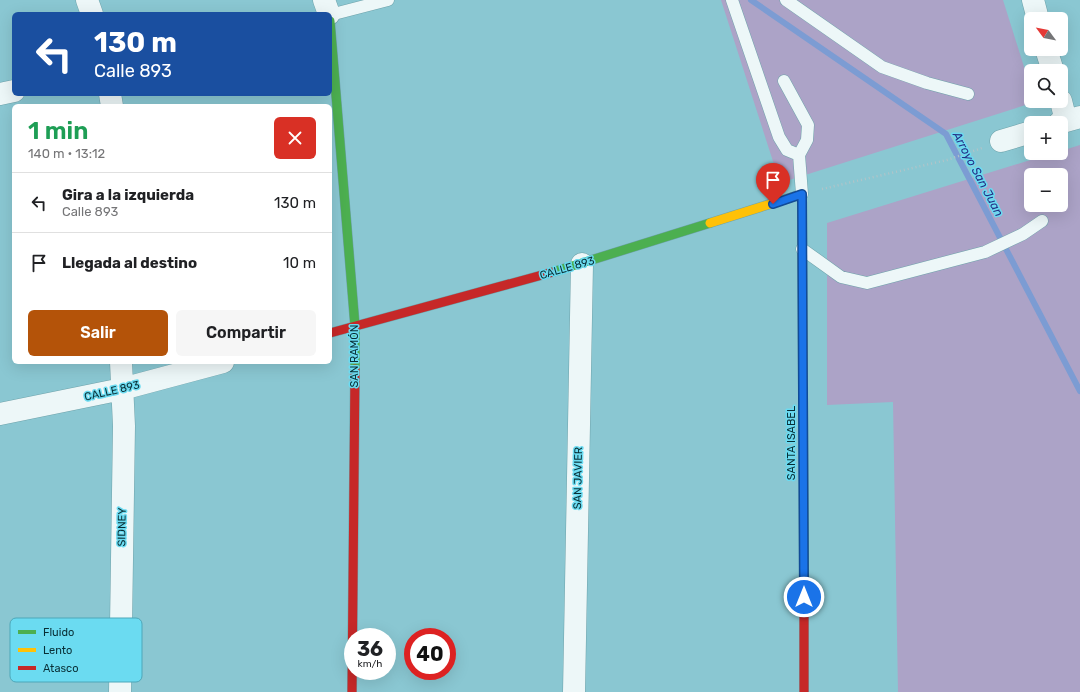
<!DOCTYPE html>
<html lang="es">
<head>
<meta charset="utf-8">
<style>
  :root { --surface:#fff; --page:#f6f6f6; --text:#202124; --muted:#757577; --line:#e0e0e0; --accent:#b45309 }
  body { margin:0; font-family:Rubik,sans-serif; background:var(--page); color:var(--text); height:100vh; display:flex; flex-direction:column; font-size:15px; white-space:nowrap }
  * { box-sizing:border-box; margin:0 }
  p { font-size:13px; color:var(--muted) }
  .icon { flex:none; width:22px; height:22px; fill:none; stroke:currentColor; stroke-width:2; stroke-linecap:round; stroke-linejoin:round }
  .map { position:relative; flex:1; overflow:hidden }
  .side { position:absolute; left:12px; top:104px; width:320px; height:260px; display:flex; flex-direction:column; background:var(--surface); border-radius:6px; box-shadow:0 4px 16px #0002 }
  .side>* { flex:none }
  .top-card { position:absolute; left:12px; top:12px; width:320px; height:84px; border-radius:6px; box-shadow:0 4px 16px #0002; background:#1a4fa0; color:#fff; overflow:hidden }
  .needle { width:26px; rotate:302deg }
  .buttons { position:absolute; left:1024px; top:12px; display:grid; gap:8px }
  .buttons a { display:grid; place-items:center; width:44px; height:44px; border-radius:6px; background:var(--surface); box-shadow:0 4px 16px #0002; font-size:20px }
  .speed { position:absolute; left:344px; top:628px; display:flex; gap:8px; font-size:20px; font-weight:700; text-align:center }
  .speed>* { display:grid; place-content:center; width:52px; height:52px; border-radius:50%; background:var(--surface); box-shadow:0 4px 16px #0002; line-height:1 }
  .speed small { font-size:10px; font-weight:400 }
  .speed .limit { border:6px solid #d22; background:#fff; color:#111 }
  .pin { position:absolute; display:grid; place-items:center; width:34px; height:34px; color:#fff; margin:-41px -17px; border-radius:50% 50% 50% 0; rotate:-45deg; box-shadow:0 0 4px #0007 }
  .pin .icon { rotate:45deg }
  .me { position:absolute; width:44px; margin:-22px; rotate:0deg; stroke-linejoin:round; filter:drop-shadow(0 0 3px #0008) }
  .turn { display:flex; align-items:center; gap:14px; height:84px; padding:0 16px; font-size:18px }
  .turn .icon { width:52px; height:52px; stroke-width:2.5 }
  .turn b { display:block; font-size:28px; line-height:34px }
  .round { display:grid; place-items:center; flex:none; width:42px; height:42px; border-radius:6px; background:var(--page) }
  .head { display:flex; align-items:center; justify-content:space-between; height:68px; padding:0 16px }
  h1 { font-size:24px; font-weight:600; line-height:30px; color:#1e9e55 }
  .button { display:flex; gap:8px; margin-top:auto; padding:8px 16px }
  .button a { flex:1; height:46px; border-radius:6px; background:var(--accent); color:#fff; font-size:16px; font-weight:600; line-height:46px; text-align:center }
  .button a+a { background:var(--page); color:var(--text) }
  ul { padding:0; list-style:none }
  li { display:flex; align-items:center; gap:12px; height:60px; padding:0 16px; border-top:1px solid var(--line) }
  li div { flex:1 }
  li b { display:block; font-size:15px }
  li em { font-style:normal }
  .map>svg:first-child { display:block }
  .green { fill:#aca3c7; fill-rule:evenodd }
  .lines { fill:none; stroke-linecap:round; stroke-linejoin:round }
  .stream { stroke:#7c9cd3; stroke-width:6 }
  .lane-casing { stroke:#6ea2aa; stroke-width:13 }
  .street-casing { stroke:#6ea2aa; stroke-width:23 }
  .fast-casing { stroke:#6ea2aa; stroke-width:10 }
  .slow-casing { stroke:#6ea2aa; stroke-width:10 }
  .jam-casing { stroke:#6ea2aa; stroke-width:10 }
  .path { stroke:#b2c4c8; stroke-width:2.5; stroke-dasharray:1 3; stroke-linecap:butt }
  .lane { stroke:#edf7f8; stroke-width:12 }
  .street { stroke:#edf7f8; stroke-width:22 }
  .fast { stroke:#4caf50; stroke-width:9 }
  .slow { stroke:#ffc107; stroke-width:9 }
  .jam { stroke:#c62828; stroke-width:9 }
  .route-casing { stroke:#114b97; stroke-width:10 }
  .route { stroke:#1a73e8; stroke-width:7 }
  .labels { text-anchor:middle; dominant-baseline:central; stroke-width:3; stroke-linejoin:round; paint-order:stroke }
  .street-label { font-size:11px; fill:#082e35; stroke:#6bdbf1 }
  .water-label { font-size:12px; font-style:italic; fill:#252f85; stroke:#6bdbf1 }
  .key { fill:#6bdbf1; stroke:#4da7b9; stroke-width:1 }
  .key-label { font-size:11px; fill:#082e35 }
</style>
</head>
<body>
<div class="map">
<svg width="1080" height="692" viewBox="0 0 1080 692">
  <rect width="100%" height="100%" fill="#8ac7d2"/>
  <path class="green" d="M721,0H1003L1031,89V101L1035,102L780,183Z
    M1080,145V692H898L893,402L827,405V223L1053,153H1061V151ZM1031,175H1061V205H1031Z"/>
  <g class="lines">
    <path class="stream" d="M751,0L946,134L1080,391"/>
    <defs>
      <path id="lane" d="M732,0L779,137L787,150L799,155
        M786,0L882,67L927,83L968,94
        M330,15L388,0
        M784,81L808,125L807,140L799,155L802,194
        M802,249L841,277L867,283L985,252L1023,234L1042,221"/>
      <path id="street" d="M87,0L92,14
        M324,0L329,14
        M1033,0L1038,19
        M1046,49L1053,71
        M0,94L14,91
        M110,94L112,106
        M1061,101L1066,121
        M1059,123L1080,117
        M1001,141L1031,132
        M0,414L122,389L223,362
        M120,692L124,426L121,362
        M574,692L582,264"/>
      <path id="fast" d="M330,21L355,326V369
        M553,272L710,223
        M803,385L804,583"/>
      <path id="slow" d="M710,223L802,194L803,385"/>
      <path id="jam" d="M330,333L553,272
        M804,583V692
        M352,692L355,369"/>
    </defs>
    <use href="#lane" class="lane-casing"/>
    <use href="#street" class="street-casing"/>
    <use href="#fast" class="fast-casing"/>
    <use href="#slow" class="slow-casing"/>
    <use href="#jam" class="jam-casing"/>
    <path class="path" d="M822,189L947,160L982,148"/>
    <use href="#lane" class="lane"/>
    <use href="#street" class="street"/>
    <use href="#fast" class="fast"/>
    <use href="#slow" class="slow"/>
    <use href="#jam" class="jam"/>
  </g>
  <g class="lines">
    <defs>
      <path id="route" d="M773,204L802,194L804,597"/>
    </defs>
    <use href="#route" class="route-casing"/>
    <use href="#route" class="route"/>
  </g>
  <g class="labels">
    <g class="street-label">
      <text transform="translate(567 268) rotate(-16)">CALLE 893</text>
      <text transform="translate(354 356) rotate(-90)">SAN RAMÓN</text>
      <text transform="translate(112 391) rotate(-13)">CALLE 893</text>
      <text transform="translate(791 443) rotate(-90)">SANTA ISABEL</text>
      <text transform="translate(578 478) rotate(-89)">SAN JAVIER</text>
      <text transform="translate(122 527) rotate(-89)">SIDNEY</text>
    </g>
    <g class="water-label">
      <text transform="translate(978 174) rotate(62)">Arroyo San Juan</text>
    </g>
  </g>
  <rect x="10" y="618" width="132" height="64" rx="6" class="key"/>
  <rect x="18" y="630" width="18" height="4" fill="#4caf50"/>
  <rect x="18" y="648" width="18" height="4" fill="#ffc107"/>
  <rect x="18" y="666" width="18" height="4" fill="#c62828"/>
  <g class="key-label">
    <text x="43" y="636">Fluido</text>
    <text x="43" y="654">Lento</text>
    <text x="43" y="672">Atasco</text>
  </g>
</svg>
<div class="buttons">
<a><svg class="needle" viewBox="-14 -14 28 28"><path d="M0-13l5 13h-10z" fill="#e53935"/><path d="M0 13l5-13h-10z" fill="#757577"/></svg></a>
<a><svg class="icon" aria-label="search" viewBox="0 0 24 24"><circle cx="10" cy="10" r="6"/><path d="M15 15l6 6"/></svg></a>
<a>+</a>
<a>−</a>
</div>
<div class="speed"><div>36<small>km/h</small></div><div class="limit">40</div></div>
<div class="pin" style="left:773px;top:204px;background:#d93025"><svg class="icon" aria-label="arrive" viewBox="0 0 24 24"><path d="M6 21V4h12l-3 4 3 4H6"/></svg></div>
<svg class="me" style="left:804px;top:597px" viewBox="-20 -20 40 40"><circle r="17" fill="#1a73e8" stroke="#fff" stroke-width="3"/><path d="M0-11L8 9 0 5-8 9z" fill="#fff"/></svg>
<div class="top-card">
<div class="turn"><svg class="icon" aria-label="left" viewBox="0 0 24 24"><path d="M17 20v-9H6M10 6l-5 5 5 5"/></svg><div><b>130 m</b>Calle 893</div></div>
</div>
<section class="side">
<div class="head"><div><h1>1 min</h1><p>140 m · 13:12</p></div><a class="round" style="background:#d93025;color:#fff"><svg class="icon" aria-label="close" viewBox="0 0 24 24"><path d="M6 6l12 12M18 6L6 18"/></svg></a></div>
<ul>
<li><svg class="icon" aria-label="left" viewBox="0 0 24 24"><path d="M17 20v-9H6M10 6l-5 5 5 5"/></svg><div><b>Gira a la izquierda</b><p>Calle 893</p></div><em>130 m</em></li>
<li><svg class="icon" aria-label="arrive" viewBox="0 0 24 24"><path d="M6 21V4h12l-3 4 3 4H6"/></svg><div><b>Llegada al destino</b></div><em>10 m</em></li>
</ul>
<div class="button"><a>Salir</a><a>Compartir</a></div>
</section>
</div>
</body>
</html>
